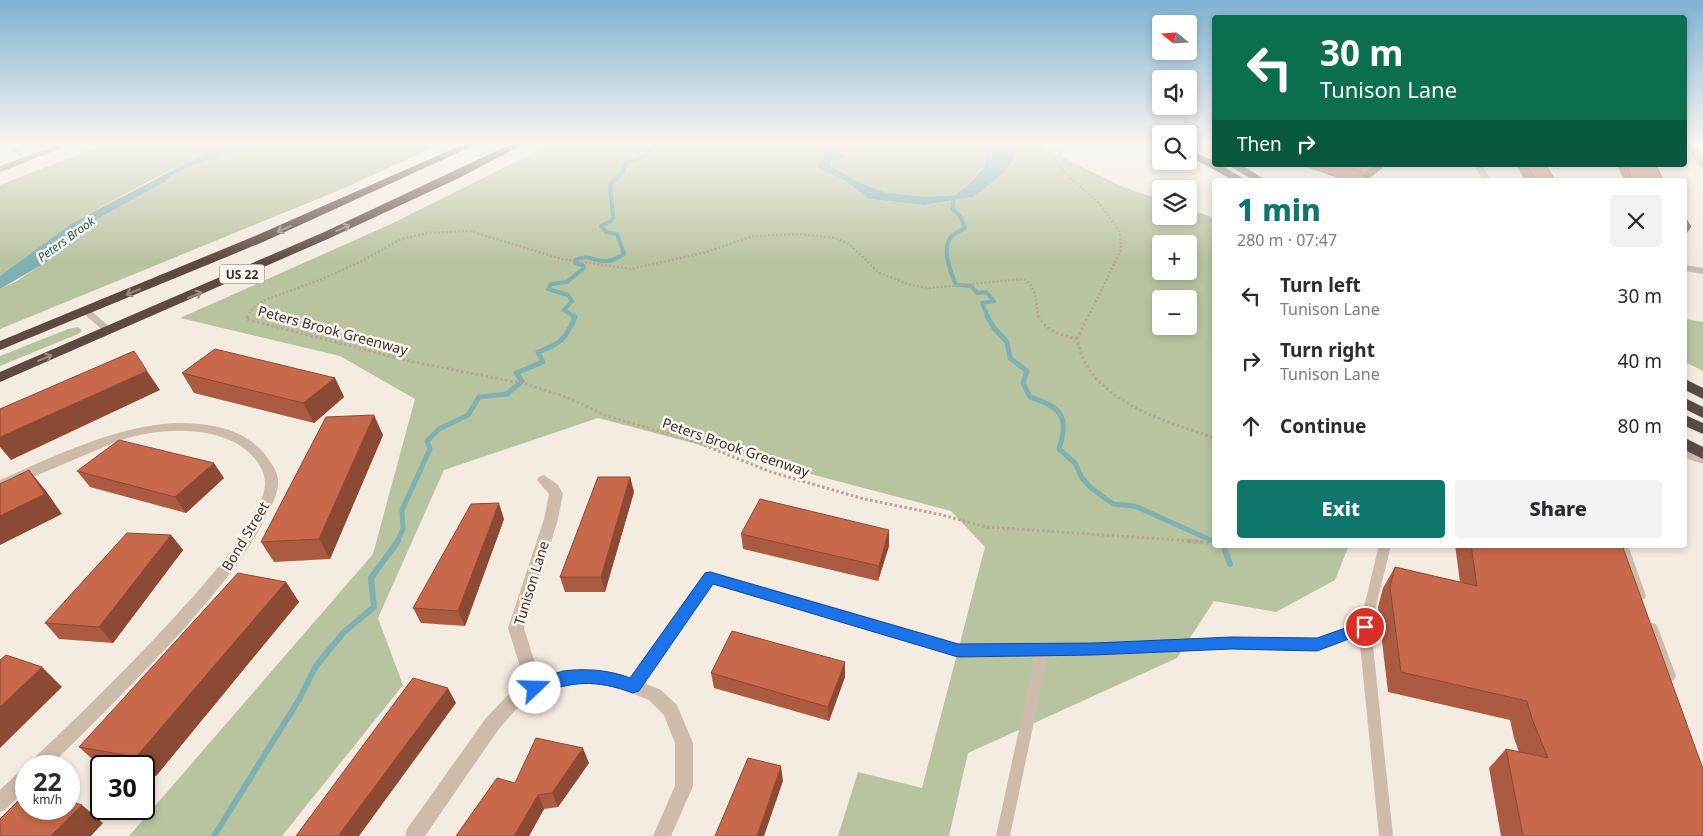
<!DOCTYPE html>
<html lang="en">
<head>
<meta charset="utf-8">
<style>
  :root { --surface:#fff; --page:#f2f2f3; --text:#2b2b33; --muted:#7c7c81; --accent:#0f766e }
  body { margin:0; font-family:"Noto Sans",sans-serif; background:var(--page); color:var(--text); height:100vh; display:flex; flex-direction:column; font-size:19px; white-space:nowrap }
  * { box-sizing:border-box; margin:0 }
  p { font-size:16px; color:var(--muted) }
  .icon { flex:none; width:28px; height:28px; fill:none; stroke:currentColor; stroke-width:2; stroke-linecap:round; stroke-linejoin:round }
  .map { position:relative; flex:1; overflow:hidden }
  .panel { position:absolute; left:1212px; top:178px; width:475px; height:370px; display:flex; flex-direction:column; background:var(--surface); border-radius:5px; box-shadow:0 2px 8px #0003 }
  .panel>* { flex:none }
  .hud { position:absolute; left:1212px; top:15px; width:475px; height:152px; border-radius:5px; box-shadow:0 2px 8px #0003; background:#0b6e4f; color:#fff; overflow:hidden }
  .needle { width:32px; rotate:288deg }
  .fabs { position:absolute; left:1152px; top:15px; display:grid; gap:10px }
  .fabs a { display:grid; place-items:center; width:45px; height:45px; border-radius:5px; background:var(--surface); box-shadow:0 2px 8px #0003; font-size:25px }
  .speed { position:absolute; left:15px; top:755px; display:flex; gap:10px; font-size:25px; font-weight:700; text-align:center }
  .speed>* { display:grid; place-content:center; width:65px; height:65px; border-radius:50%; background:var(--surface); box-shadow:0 2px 8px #0003; line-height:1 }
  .speed small { font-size:12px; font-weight:400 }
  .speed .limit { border:2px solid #111; border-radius:8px; background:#fff; color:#111 }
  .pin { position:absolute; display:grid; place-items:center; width:42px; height:42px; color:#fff; margin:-21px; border:2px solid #fff; border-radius:50%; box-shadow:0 1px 5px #0007 }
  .me { position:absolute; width:55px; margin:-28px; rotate:69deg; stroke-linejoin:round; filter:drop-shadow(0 0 4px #0008) }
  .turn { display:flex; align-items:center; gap:18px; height:105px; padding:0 25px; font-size:22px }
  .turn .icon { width:65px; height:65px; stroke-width:2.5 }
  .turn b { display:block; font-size:35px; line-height:42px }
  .then { display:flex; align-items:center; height:48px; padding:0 25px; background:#0003; gap:10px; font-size:19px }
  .round { display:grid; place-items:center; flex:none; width:52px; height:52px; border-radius:5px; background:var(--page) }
  .summary { display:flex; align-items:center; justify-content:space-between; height:85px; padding:0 25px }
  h1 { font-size:30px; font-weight:800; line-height:38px; color:var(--accent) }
  .cta { display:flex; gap:10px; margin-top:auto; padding:10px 25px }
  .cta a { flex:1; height:58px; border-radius:5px; background:var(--accent); color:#fff; font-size:20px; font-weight:800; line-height:58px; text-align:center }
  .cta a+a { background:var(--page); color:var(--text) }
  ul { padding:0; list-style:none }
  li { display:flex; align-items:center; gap:15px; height:65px; padding:0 25px }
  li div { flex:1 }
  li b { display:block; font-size:19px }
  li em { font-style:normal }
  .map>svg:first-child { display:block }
  .green { fill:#b8c4a0; fill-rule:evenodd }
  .water { fill:#7fb0b2 }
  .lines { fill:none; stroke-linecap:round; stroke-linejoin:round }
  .stream-far2 { stroke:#7fb0b2; stroke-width:4 }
  .stream-far1 { stroke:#7fb0b2; stroke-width:5 }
  .stream { stroke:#7fb0b2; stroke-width:6 }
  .path-far2 { stroke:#b9a596; stroke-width:2.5; stroke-dasharray:2 2; stroke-linecap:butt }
  .path-far1 { stroke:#b9a596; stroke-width:3; stroke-dasharray:2.5 2.5; stroke-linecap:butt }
  .path { stroke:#b9a596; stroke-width:4.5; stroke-dasharray:3 3; stroke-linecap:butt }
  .lane { fill:#cdbbac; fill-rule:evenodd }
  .street { fill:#cdbbac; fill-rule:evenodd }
  .secondary { fill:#a18a7d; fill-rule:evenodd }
  .highway { fill:#5c4a42; fill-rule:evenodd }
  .wall { fill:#ac5a40 }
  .shaded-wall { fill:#8c4a34 }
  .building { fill:#c8694b; stroke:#8c4a34 }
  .oneway { stroke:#9c8e87 }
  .route { fill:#1a73e8; stroke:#114b97 }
  .labels { text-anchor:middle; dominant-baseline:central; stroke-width:5; stroke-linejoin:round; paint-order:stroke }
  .far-water-label { font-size:12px; font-style:italic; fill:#1f5a5e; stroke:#fbf5ee }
  .shield { fill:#fbf5ee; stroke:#756b66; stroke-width:1 }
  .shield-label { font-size:12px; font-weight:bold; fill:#3b302b }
  .street-label { font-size:14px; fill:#3b302b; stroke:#fbf5ee }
</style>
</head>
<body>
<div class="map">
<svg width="1703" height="836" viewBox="0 0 1703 836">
  <rect width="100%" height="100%" fill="#f4ebe1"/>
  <path class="green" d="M105,144H237L224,146L155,178L72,223L0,276V185Z
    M280,144H440L347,187L0,329V289L17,281L79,239L97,219L163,183L174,174L201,162L253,147Z
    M551,144H825L824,156L817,167L847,182L869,199L924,205L973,197L1014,156L1023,144H1047L1042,147L1123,187L1161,200V216H1189V209L1215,218V545H1349L1335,580L1276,612L1214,601L1177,658L968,753L949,836H838L858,772L922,788L985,547L951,511L598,418L444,470L378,618L403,685L282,836H129L373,554L415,399L340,356L180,318L391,224ZM1161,244H1189V271H1161ZM1161,299H1189V326H1161Z
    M842,144H999L987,154L984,166L968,185L955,195L926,197L884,192L857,181L832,167L830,164L832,161L843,157Z
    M1685,319L1703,322V371L1685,362Z
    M78,327L82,331L78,334L0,366V356L68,329Z"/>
  <path class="water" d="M237,144H280L253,147L201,162L174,174L163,183L97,219L79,239L43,264L0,289V276L72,223L202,155L224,146Z
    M825,144H842L844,157L832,161L830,164L832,167L857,181L884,192L926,197L955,195L968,185L984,167L987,154L998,145L1023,144L1004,173L973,197L924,205L869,199L847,182L817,167L824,156Z"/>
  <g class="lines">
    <path class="stream-far2" d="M954,198L952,209L960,216L965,228C961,231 954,233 951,237C941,249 951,273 956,285L971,286L977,293L986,292L994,301L982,303L988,317
      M575,317L564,310L572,301L568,295L548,289L551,284L567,282L584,268L583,265L575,263V260C595,251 598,271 624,254L617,234L606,232L601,226L611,221L613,217L610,185L624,171L623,165L646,155L655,144"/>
    <path class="stream-far1" d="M987,316L994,328L1007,342L1010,358L1027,371L1023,383L1030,397C1061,407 1070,416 1059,449L1075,463L1082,478L1091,488L1113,504L1135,506L1215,542
      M397,542L403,529L402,510L430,449L427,441L439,429L468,415L479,397L507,394L522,381L516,373L543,362L538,352C560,344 566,339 575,317L573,316"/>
    <path class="stream" d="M1213,541L1215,542
      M1223,545L1230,564
      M214,836L300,698L316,666L344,632L374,607L371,578L398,541"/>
    <path class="path-far2" d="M1074,144L1062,150L1056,161L1069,177L1098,202L1120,232L1121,250L1088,317
      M247,317L253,308L265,300L322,279L362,261L401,239L428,233L470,231L562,259L631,269L703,253L753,236L800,234L835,238L849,244L878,272L907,284L929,288L1024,279C1037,287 1036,303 1038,317"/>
    <path class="path-far1" d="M248,316L246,319L409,361L526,384L566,397L607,416L696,442L771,472L864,499L942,515L986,527L1206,542
      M1038,316C1047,331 1060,335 1077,339C1080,352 1085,367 1095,377C1125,411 1174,424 1215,438
      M1077,339L1088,316"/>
    <path class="path" d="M1188,541L1215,543
      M1240,545H1260"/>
    <path class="lane" d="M5,144H12L29,159L24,160Z
      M37,144H45L55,150L50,151Z
      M86,308L89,309L112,329L113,331L112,333H106L83,313L82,311Z
      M1685,450L1703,456V464L1685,458Z
      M1379,545H1391L1371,627L1393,836H1379L1359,634L1317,649L1231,648L1094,654L1048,655L1010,836H996L1035,655H958L953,654L952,650L953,646L958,645L1094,644L1231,638L1317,639L1360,624Z
      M1616,545H1628L1646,596L1644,599L1640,601L1636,599Z
      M1652,623L1656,624L1658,628L1676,676L1674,680L1669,682L1664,680L1662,676L1646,628L1648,624Z"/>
    <path class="street" d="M1687,144H1695L1703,158V169L1699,166Z
      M1474,165H1482L1491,180H1483Z
      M1685,265L1703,268V274L1685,271Z
      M175,423C210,423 248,428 269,460C274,467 279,475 278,484C277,498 268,513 261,526C240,565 211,597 182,631C139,678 95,722 50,766H29L32,760C80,715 126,669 171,621C199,590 228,559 249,523C255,512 264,498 265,485C266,467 250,451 236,443C201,425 154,429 118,441L0,491V480C57,455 113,427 175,423Z
      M544,475L558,485L563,494L558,519L524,628L540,679C570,668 599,666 630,678L705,573L710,571L958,643L964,645L966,650L964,655L958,657L713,584L644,683L661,690L677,705L693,743V786L671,836H653L675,786V743L664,715L649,700L616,687L581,683L562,685L541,693L519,706L498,730L425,836H405L407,829L486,718L507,696L526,685L508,628L544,519L549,494L537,480L539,477Z
      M26,768V789L6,809L0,812V790L20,771Z"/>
    <path class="secondary" d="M61,144H72L0,172V166Z"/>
    <path class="highway" d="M464,144H477L263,242L0,350V341L255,236Z
      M511,144H524L459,178L330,238L0,382V372L322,233Z
      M1189,149L1215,162V165H1221L1246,180H1233L1189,156Z
      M1228,165H1241L1266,180H1253Z
      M1685,379L1703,388V399L1685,390Z
      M1685,398L1703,407V418L1685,409Z
      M1685,415L1703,423V434L1685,426Z
      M1685,438L1703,447V459L1685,450Z"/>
  </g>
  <path class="wall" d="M1301,165H1386L1367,180H1343Z
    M1516,165H1546L1555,180H1525Z
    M1617,165H1655L1664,180H1624Z
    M1685,217L1691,227L1685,236Z
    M182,373L335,378L344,397L314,423L194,393Z
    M383,435L330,559L274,562L261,542Z
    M77,471L224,478L186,513L90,487Z
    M630,477L634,492L605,592H565L560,577Z
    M504,519L465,626L421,623L413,608Z
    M889,530V546L878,581L743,549L741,534Z
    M171,535L183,550L113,643L59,639L45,623Z
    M1455,545H1622L1703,836H1501L1489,768L1506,749L1519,752L1514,738L1510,720L1388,692L1378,607L1383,588L1395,567L1460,582Z
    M286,582L299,602L156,776L144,774V766H100L79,747Z
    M711,673L845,677L829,721L714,688Z
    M589,763L558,807L544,809L529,836H456L515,783Z"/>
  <path class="shaded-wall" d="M1375,165H1386L1367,180H1361L1364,173Z
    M147,371L160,390L11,460L0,447V437Z
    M335,378L344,397L314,423L303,403Z
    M374,415L383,435L330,559L319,539Z
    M214,463L224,478L186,513L175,497Z
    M29,470L46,491L62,514L0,545V516Z
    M630,477L634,492L605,592L601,577Z
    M499,503L504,519L465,626L458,611Z
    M889,530V546L878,581L879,566Z
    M171,535L183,550L113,643L99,627Z
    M286,582L299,602L156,776L136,757Z
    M845,662V677L829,721L828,707Z
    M42,667L62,687L0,748V707Z
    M448,688L456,703L359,836H338Z
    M583,748L589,763L558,807L552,793Z
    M781,766L783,781L764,836H757Z
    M538,795L544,809L529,836H514Z
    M82,805L103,823L91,836H51Z"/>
  <path class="building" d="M1340,165H1375L1364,173Z
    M1526,165H1546L1555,180H1536Z
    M1626,165H1655L1664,180H1633Z
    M1685,217L1691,227L1685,226Z
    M215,349L335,378L303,403L182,373Z
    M134,351L147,371L0,437V409Z
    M374,415L319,539L261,542L326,417Z
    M119,440L214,463L175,497L77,471Z
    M29,470L45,494L0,516V484Z
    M598,477H630L601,577H560Z
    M760,499L889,530L879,566L741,534Z
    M499,503L458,611L413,608L471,504Z
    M127,533L171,535L99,627L45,623Z
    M1471,545H1622L1703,769V836H1523L1506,749L1548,758L1532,719L1527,701L1401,672L1390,587L1395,567L1477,586Z
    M238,573L286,582L136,757L79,747Z
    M732,631L845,662L828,707L711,673Z
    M6,655L42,667L0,707V660Z
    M413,678L448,688L338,836H296Z
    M536,738L583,748L552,793L538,795L514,836H456L497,778L515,783Z
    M748,758L781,766L757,836H715Z
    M26,793V809H69V801L82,805L51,836H0V819Z"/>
  <defs><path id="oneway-shaft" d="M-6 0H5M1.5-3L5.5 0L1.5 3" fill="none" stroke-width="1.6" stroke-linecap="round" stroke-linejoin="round" transform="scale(1.25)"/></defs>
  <g class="oneway">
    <use href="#oneway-shaft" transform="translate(343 228) rotate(-24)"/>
    <use href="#oneway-shaft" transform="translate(284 229) rotate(156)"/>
    <use href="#oneway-shaft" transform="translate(133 292) rotate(158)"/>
    <use href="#oneway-shaft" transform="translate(195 295) rotate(-23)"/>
    <use href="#oneway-shaft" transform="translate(45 358) rotate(-23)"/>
  </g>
  <linearGradient id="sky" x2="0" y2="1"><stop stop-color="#7eb2d2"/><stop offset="0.55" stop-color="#faf6f2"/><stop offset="1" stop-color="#faf6f2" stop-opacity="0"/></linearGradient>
  <rect width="1703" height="261" fill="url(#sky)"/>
  <path class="route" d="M710,572L958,644L1094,643L1231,637L1317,638L1365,621L1370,623L1372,627L1370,631L1317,651L1231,649L1094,655L958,657L713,584L639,691L633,693C594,679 574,681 535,695L530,693L527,688L530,684C540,680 552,674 563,671C585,668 610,670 630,678L705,573Z"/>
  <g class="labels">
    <g class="far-water-label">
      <text transform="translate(66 239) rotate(-36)">Peters Brook</text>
    </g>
    <rect class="shield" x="219.5" y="264.5" width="45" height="19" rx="4"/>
    <g class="shield-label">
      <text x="242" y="274">US 22</text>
    </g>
    <g class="street-label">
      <text transform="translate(333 330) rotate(15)">Peters Brook Greenway</text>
      <text transform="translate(736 447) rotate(19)">Peters Brook Greenway</text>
      <text transform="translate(245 536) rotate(-59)">Bond Street</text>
      <text transform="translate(531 583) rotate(-73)">Tunison Lane</text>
    </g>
  </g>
</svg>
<div class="fabs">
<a><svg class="needle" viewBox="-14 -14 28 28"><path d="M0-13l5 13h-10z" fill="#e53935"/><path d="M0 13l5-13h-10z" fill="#7c7c81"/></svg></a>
<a><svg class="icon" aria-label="sound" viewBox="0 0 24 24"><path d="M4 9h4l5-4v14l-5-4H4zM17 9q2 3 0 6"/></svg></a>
<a><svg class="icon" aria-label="search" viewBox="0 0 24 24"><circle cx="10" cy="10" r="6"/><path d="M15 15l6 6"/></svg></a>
<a><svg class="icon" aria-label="layers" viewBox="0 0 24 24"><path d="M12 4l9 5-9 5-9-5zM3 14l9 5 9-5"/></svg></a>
<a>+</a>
<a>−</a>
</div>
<div class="speed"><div>22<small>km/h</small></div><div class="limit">30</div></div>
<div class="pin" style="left:1365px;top:627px;background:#d93025"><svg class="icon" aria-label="arrive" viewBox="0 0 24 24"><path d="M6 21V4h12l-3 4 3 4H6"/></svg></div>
<svg class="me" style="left:535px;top:688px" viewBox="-20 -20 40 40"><circle r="19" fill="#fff"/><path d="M0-13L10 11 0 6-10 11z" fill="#1a73e8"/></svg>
<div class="hud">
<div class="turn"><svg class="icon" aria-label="left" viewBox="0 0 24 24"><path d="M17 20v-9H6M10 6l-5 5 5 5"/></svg><div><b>30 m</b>Tunison Lane</div></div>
<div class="then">Then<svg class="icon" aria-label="right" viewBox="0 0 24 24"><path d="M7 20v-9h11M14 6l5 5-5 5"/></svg></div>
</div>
<section class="panel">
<div class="summary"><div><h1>1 min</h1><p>280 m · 07:47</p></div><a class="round"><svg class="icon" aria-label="close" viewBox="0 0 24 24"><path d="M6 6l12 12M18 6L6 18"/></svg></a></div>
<ul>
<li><svg class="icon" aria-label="left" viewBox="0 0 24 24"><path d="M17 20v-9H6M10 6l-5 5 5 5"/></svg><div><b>Turn left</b><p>Tunison Lane</p></div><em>30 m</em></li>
<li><svg class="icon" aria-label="right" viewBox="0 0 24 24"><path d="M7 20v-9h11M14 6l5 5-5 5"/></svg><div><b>Turn right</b><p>Tunison Lane</p></div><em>40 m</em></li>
<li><svg class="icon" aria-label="ahead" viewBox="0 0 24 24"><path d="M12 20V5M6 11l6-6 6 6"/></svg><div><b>Continue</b></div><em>80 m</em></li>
</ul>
<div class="cta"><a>Exit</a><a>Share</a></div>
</section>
</div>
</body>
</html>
